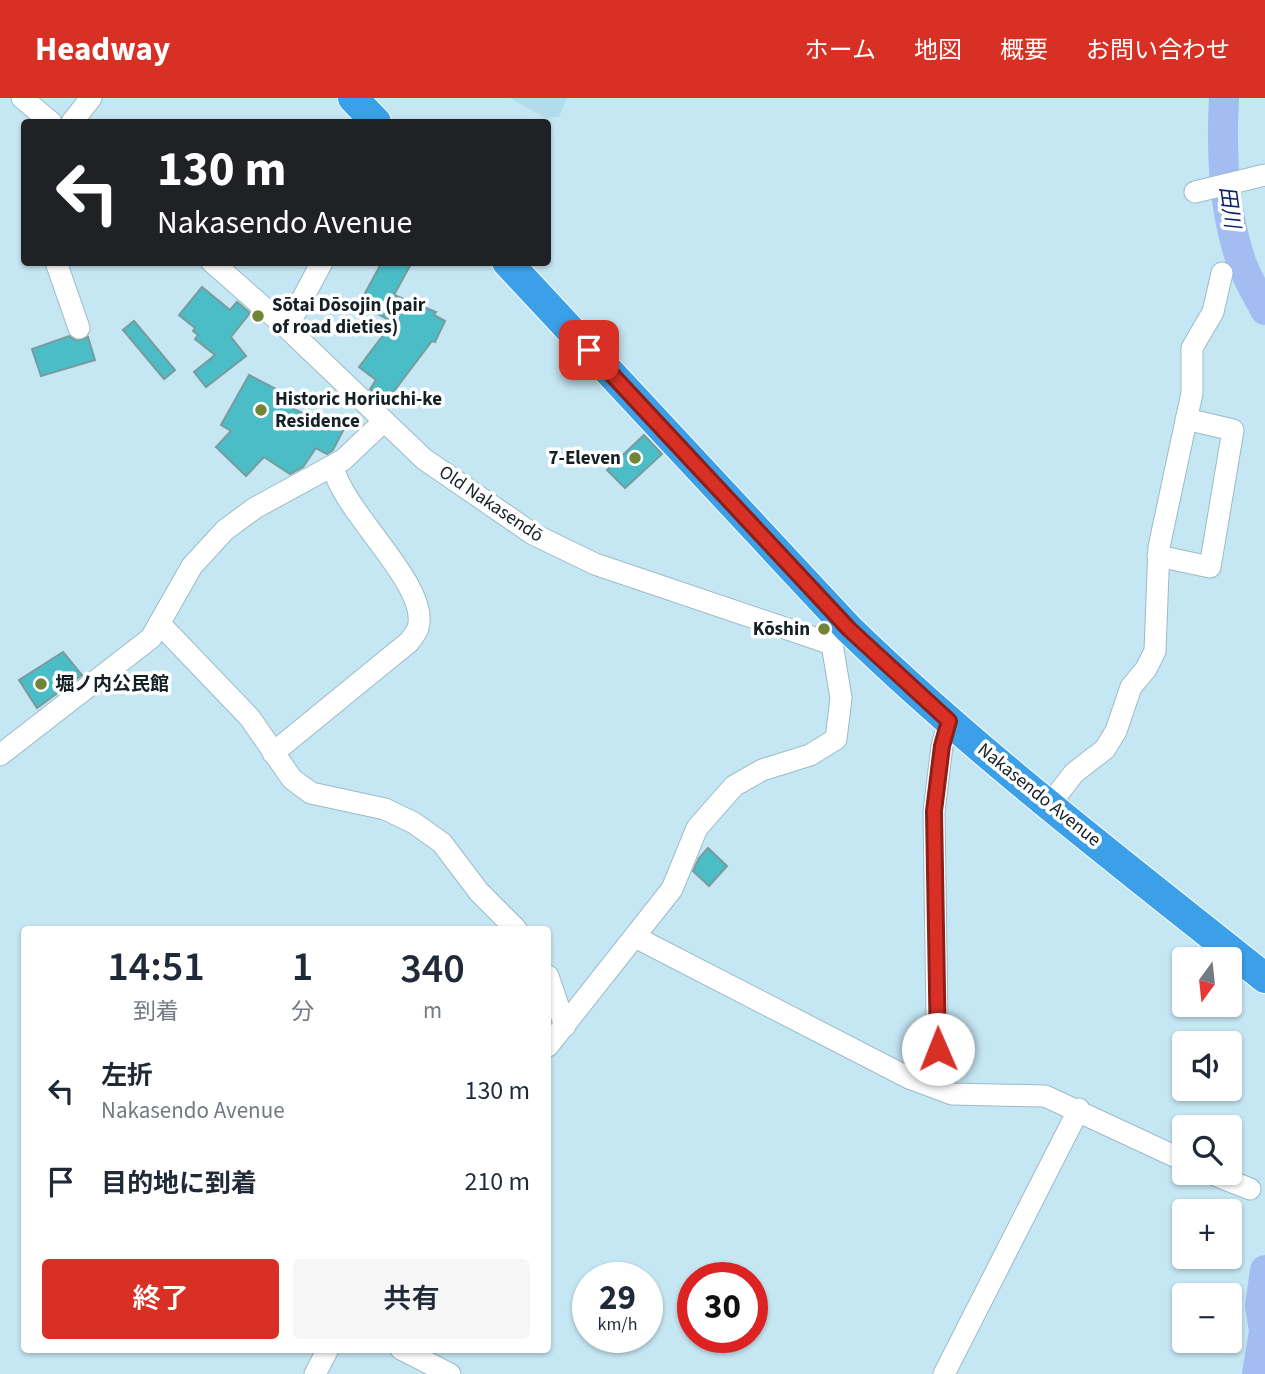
<!DOCTYPE html>
<html lang="ja">
<head>
<meta charset="utf-8">
<style>
  :root { --surface:#fff; --page:#f6f6f7; --text:#1f2937; --muted:#747a83; --accent:#d93025 }
  body { margin:0; font-family:"Source Sans 3","Noto Sans JP",sans-serif; background:var(--page); color:var(--text); height:100vh; display:flex; flex-direction:column; font-size:26px; white-space:nowrap }
  * { box-sizing:border-box; margin:0 }
  p { font-size:23px; color:var(--muted) }
  .icon { flex:none; width:38px; height:38px; fill:none; stroke:currentColor; stroke-width:2; stroke-linecap:round; stroke-linejoin:round }
  .map { position:relative; flex:1; overflow:hidden }
  .sheet { position:absolute; left:21px; top:828px; width:530px; height:427px; display:flex; flex-direction:column; background:var(--surface); border-radius:7px; box-shadow:0 2px 5px #0004 }
  .sheet>* { flex:none }
  .hud { position:absolute; left:21px; top:21px; width:530px; height:147px; border-radius:7px; box-shadow:0 2px 5px #0004; background:#202124; color:#fff; overflow:hidden }
  .needle { width:46px; rotate:195deg }
  .controls { position:absolute; left:1172px; top:849px; display:grid; gap:14px }
  .controls a { display:grid; place-items:center; width:70px; height:70px; border-radius:7px; background:var(--surface); box-shadow:0 2px 5px #0004; font-size:35px }
  .speed { position:absolute; left:572px; top:1164px; display:flex; gap:14px; font-size:35px; font-weight:700; text-align:center }
  .speed>* { display:grid; place-content:center; width:91px; height:91px; border-radius:50%; background:var(--surface); box-shadow:0 2px 5px #0004; line-height:1 }
  .speed small { font-size:18px; font-weight:400 }
  .speed .limit { border:10px solid #d22; background:#fff; color:#111 }
  .pin { position:absolute; display:grid; place-items:center; width:60px; height:60px; color:#fff; margin:-30px; border-radius:14px; box-shadow:0 4px 10px #0006 }
  .me { position:absolute; width:77px; margin:-38px; rotate:359deg; stroke-linejoin:round; filter:drop-shadow(0 0 5px #0008) }
  .turn { display:flex; align-items:center; gap:24px; height:147px; padding:0 21px; font-size:32px }
  .turn .icon { width:91px; height:91px; stroke-width:2.5 }
  .turn b { display:block; font-size:49px; line-height:60px }
  .eta { display:flex; justify-content:space-evenly; align-items:center; height:119px; text-align:center }
  .eta b { font-size:42px; font-weight:600; line-height:49px }
  .action { display:flex; gap:14px; margin-top:auto; padding:14px 21px }
  .action a { flex:1; height:80px; border-radius:7px; background:var(--accent); color:#fff; font-size:28px; font-weight:600; line-height:80px; text-align:center }
  .action a+a { background:var(--page); color:var(--text) }
  ul { padding:0; list-style:none }
  li { display:flex; align-items:center; gap:21px; height:91px; padding:0 21px }
  li div { flex:1 }
  li b { display:block; font-size:26px }
  li em { font-style:normal }
  header { display:flex; align-items:center; gap:42px; box-sizing:border-box; height:98px; padding:0 35px; background:var(--accent); color:#fff }
  header strong { font-size:33px }
  nav { display:flex; gap:38px; margin-inline-start:auto; font-size:24px }
  .map>svg:first-child { display:block }
  .built { fill:#b2dcec }
  .lines { fill:none; stroke-linecap:round; stroke-linejoin:round }
  .river { stroke:#a3bdf3; stroke-width:30 }
  .building { fill:#4abdc7; stroke:#789b9e; stroke-width:2 }
  .minor-casing { stroke:#9bbbc7; stroke-width:23 }
  .highway-casing { stroke:#fff; stroke-width:32 }
  .minor { stroke:#fff; stroke-width:21 }
  .highway { stroke:#3ca0e8; stroke-width:30 }
  .route-casing { stroke:#8d1f18; stroke-width:18 }
  .route { stroke:#d93025; stroke-width:12 }
  .poi-dot { fill:#708535; stroke:#fff; stroke-width:2.5 }
  .labels { text-anchor:middle; dominant-baseline:central; stroke-width:7; stroke-linejoin:round; paint-order:stroke }
  .poi-label { font-size:19px; font-weight:bold; fill:#152126; stroke:#fff; text-anchor:start }
  .street-label { font-size:19px; fill:#152126; stroke:#fff }
  .water-label { font-size:21px; font-style:italic; fill:#0a246e; stroke:#fff }
</style>
</head>
<body>
<header>
<strong>Headway</strong>
<nav><a>ホーム</a><a>地図</a><a>概要</a><a>お問い合わせ</a></nav>
</header>
<div class="map">
<svg width="1265" height="1276" viewBox="0 0 1265 1276">
  <rect width="100%" height="100%" fill="#c5e6f3"/>
  <path class="built" d="M510,0H567L559,19L545,20Z"/>
  <g class="lines">
    <path class="river" d="M1224,0C1221,53 1223,106 1239,157C1244,176 1256,194 1265,212
      M1257,1276L1264,1233L1260,1208L1265,1172"/>
  </g>
  <path class="building" d="M382,164H412L394,197L436,214L434,217L445,223L435,244L432,243L385,305L370,291L376,282L359,269L393,224L359,206Z
    M202,189L230,212L237,204L250,215L231,239L246,258L206,289L194,274L215,257L195,241L198,237L193,233L195,230L179,217Z
    M134,223L175,272L164,281L123,232Z
    M69,238L77,243L88,239L95,262L41,278L32,251Z
    M249,277L297,302L292,310L329,328L334,318L347,325L333,352L327,356L316,350L303,369L290,376L264,359L246,378L216,349L231,333L221,327Z
    M644,337L662,356L625,390L607,372Z
    M63,554L82,577L37,610L19,582Z
    M708,750L727,768L709,788L693,773L699,760Z"/>
  <g class="lines">
    <defs>
      <path id="minor" d="M22,0L51,24
        M72,24L91,0
        M1195,94L1265,77
        M56,164L79,230
        M212,164L287,230L424,361L533,436L595,466L832,546
        M287,230L322,164
        M1158,458L1210,469L1233,332L1186,321
        M161,527L250,620L292,681L311,695L385,711L414,725L442,745L479,794L516,831
        M273,655L409,544C412,540 416,535 418,530C431,488 342,414 333,368
        M0,657L151,540L192,468L225,432L255,410L343,362L383,324
        M1050,706L1074,675L1105,651L1116,633L1131,589L1146,571L1155,553L1159,449L1192,295V250L1213,214L1222,175
        M635,839L909,980L952,996L1045,998L1185,1063
        M548,878L565,928
        M548,948L672,791L697,730L734,688L762,672L810,657L836,641L841,600L832,546
        M938,991L934,713L942,648L949,623
        M1207,1074L1250,1091
        M401,1251L450,1276
        M315,1276L328,1251
        M944,1276L1079,1011"/>
      <path id="highway" d="M353,0L376,24
        M507,164L849,531C979,657 1124,767 1265,880"/>
    </defs>
    <use href="#minor" class="minor-casing"/>
    <use href="#highway" class="highway-casing"/>
    <use href="#minor" class="minor"/>
    <use href="#highway" class="highway"/>
  </g>
  <g class="lines">
    <defs>
      <path id="route" d="M589,252L849,531L949,623L942,648L934,713L938,951"/>
    </defs>
    <use href="#route" class="route-casing"/>
    <use href="#route" class="route"/>
  </g>
  <g class="poi-dot">
    <circle cx="258" cy="218" r="7"/>
    <circle cx="261" cy="312" r="7"/>
    <circle cx="635" cy="360" r="7"/>
    <circle cx="824" cy="531" r="7"/>
    <circle cx="41" cy="586" r="7"/>
  </g>
  <g class="labels">
    <g class="poi-label">
      <text x="272" y="207">Sōtai Dōsojin (pair<tspan x="272" dy="22">of road dieties)</tspan></text>
      <text x="275" y="301">Historic Horiuchi-ke<tspan x="275" dy="22">Residence</tspan></text>
      <text x="621" y="360" text-anchor="end">7-Eleven</text>
      <text x="810" y="531" text-anchor="end">Kōshin</text>
      <text x="55" y="586">堀ノ内公民館</text>
    </g>
    <g class="street-label">
      <text transform="translate(491 406) rotate(34)">Old Nakasendō</text>
      <text transform="translate(1039 697) rotate(39)">Nakasendo Avenue</text>
    </g>
    <g class="water-label">
      <text transform="translate(1230 109) rotate(82)">田川</text>
    </g>
  </g>
</svg>
<div class="controls">
<a><svg class="needle" viewBox="-14 -14 28 28"><path d="M0-13l5 13h-10z" fill="#e53935"/><path d="M0 13l5-13h-10z" fill="#747a83"/></svg></a>
<a><svg class="icon" aria-label="sound" viewBox="0 0 24 24"><path d="M4 9h4l5-4v14l-5-4H4zM17 9q2 3 0 6"/></svg></a>
<a><svg class="icon" aria-label="search" viewBox="0 0 24 24"><circle cx="10" cy="10" r="6"/><path d="M15 15l6 6"/></svg></a>
<a>+</a>
<a>−</a>
</div>
<div class="speed"><div>29<small>km/h</small></div><div class="limit">30</div></div>
<div class="pin" style="left:589px;top:252px;background:#d93025"><svg class="icon" aria-label="arrive" viewBox="0 0 24 24"><path d="M6 21V4h12l-3 4 3 4H6"/></svg></div>
<svg class="me" style="left:938px;top:951px" viewBox="-20 -20 40 40"><circle r="19" fill="#fff"/><path d="M0-13L10 11 0 6-10 11z" fill="#d93025"/></svg>
<div class="hud">
<div class="turn"><svg class="icon" aria-label="left" viewBox="0 0 24 24"><path d="M17 20v-9H6M10 6l-5 5 5 5"/></svg><div><b>130 m</b>Nakasendo Avenue</div></div>
</div>
<section class="sheet">
<div class="eta">
<div><b>14:51</b><p>到着</p></div>
<div><b>1</b><p>分</p></div>
<div><b>340</b><p>m</p></div>
</div>
<ul>
<li><svg class="icon" aria-label="left" viewBox="0 0 24 24"><path d="M17 20v-9H6M10 6l-5 5 5 5"/></svg><div><b>左折</b><p>Nakasendo Avenue</p></div><em>130 m</em></li>
<li><svg class="icon" aria-label="arrive" viewBox="0 0 24 24"><path d="M6 21V4h12l-3 4 3 4H6"/></svg><div><b>目的地に到着</b></div><em>210 m</em></li>
</ul>
<div class="action"><a>終了</a><a>共有</a></div>
</section>
</div>
</body>
</html>
